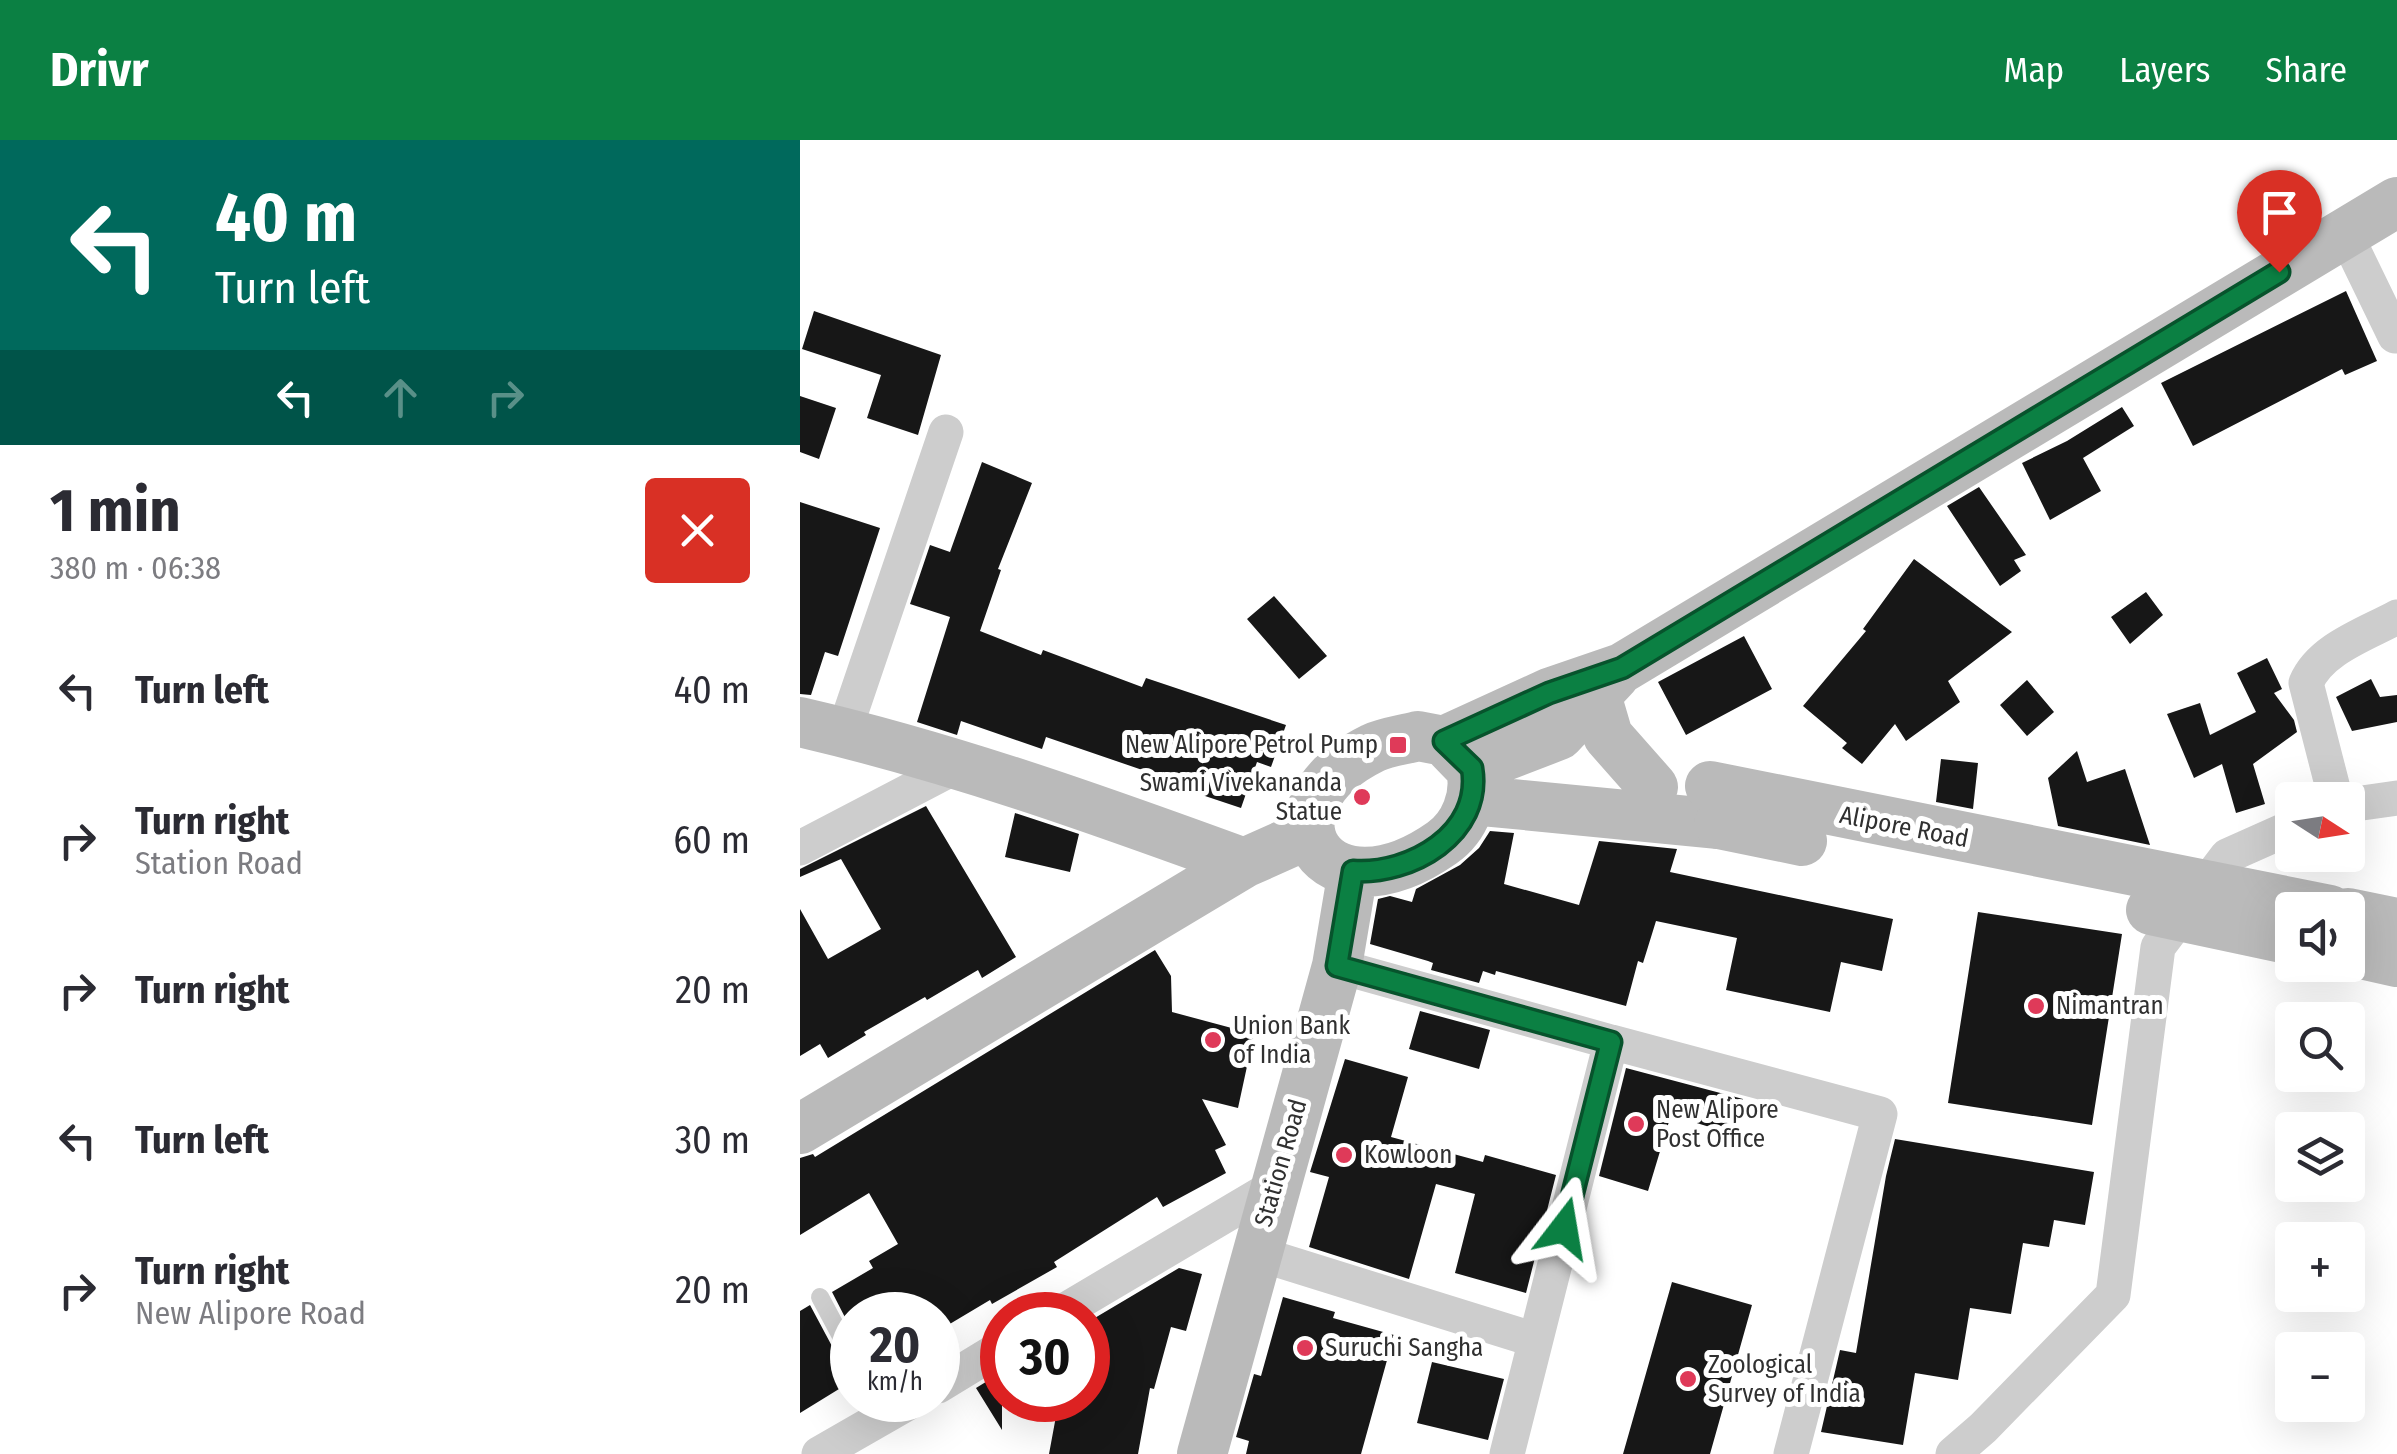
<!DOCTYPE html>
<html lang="en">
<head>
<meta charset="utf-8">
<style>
  :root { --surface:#fff; --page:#f2f2f3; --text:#2b2b33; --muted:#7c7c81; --accent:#0b8043 }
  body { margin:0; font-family:"Fira Sans Condensed",sans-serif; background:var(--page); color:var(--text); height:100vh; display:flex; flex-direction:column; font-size:38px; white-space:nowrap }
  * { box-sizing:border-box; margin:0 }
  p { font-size:32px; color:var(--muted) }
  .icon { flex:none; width:55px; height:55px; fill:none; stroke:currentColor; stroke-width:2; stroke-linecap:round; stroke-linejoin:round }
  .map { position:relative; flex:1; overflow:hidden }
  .side { display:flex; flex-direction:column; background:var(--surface); width:800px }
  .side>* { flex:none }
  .banner { background:#00695c; color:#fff; overflow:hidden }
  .needle { width:65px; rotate:102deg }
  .tools { position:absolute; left:1475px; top:642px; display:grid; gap:20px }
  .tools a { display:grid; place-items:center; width:90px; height:90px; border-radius:10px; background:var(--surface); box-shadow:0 10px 40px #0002; font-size:50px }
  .speed { position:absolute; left:30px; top:1152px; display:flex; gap:20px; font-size:50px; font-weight:700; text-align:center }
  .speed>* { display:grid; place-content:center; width:130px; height:130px; border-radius:50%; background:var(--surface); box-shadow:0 10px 40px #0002; line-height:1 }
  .speed small { font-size:25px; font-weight:400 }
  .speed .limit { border:15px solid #d22; background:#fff; color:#111 }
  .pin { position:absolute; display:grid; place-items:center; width:85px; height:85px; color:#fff; margin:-102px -42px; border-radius:50% 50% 50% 0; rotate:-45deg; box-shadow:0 0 10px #0007 }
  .pin .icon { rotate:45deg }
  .me { position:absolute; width:110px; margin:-55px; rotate:14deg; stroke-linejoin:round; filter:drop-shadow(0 0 8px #0008) }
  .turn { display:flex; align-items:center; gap:35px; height:210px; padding:0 50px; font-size:45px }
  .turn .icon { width:130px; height:130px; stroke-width:2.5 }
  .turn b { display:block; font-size:70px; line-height:85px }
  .lanes { display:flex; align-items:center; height:95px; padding:0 50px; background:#0003; justify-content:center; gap:50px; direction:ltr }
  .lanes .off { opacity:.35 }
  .round { display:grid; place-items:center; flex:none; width:105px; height:105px; border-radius:10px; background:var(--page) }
  .head { display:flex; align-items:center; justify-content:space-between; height:170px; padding:0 50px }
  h1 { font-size:60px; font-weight:700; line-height:75px }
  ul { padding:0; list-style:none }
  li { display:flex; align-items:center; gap:30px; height:150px; padding:0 50px }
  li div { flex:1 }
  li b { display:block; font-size:38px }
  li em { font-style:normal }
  header { display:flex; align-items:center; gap:60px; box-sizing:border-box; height:140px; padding:0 50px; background:var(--accent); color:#fff }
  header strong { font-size:48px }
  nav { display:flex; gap:55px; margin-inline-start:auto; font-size:35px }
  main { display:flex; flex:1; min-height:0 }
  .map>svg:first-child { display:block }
  .building { fill:#171717 }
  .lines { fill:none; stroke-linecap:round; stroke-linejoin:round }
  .lane { stroke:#cdcdcd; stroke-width:18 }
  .street { stroke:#cdcdcd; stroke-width:35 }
  .secondary { stroke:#bababa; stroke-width:50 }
  .secondary-bridge { stroke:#bababa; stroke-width:50 }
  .route-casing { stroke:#07532c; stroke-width:25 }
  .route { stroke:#0b8043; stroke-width:18 }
  .poi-dot { fill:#df3a59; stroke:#fff; stroke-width:4 }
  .labels { text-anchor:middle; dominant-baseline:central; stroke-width:10; stroke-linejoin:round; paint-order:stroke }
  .poi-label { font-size:25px; fill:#303030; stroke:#fff; text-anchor:start }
  .street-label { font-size:25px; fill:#303030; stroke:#fff }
</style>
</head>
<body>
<header>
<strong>Drivr</strong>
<nav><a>Map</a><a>Layers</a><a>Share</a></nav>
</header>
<main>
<section class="side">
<div class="banner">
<div class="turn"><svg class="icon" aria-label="left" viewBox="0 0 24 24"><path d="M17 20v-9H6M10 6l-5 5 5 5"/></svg><div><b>40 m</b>Turn left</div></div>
<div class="lanes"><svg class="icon" aria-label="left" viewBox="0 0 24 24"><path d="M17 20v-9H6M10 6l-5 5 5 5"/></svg><svg class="icon off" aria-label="ahead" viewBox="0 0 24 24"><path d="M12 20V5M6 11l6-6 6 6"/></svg><svg class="icon off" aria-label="right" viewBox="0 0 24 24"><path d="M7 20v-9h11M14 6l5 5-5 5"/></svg></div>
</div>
<div class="head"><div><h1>1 min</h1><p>380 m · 06:38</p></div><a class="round" style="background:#d93025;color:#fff"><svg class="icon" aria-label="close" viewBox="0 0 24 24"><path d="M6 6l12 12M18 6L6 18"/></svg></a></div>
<ul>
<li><svg class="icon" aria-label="left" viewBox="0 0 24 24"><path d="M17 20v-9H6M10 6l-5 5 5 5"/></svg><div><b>Turn left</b></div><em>40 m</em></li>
<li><svg class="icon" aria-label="right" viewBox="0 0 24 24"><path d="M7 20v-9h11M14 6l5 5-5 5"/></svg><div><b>Turn right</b><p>Station Road</p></div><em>60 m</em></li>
<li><svg class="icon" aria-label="right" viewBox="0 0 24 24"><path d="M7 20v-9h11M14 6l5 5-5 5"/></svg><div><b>Turn right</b></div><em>20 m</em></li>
<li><svg class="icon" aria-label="left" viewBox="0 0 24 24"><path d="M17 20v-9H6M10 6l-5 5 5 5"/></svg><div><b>Turn left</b></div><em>30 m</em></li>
<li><svg class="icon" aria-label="right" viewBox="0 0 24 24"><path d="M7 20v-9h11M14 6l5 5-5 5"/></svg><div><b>Turn right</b><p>New Alipore Road</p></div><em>20 m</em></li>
</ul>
</section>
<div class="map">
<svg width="1597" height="1314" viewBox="0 0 1597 1314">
  <rect width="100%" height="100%" fill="#fff"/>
  <path class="building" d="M1546,151L1577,221L1545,235L1542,229L1393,306L1361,243Z
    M14,171L141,215L118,295L67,278L81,235L2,209Z
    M0,256L36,268L19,319L0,312Z
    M1322,267L1334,286L1283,318L1301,351L1250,380L1222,323L1267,301Z
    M182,322L232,343L198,429L201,430L180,491L241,515L243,510L342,547L346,538L486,585L471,627L457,622L441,668L390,651L392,647L246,597L242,609L161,581L157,595L117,582L150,477L110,464L130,405L150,412Z
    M1179,347L1226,415L1214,420L1221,431L1200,446L1147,366Z
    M0,362L80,388L38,516L25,512L11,555L0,554Z
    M1114,419L1212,492L1148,541L1160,562L1106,601L1095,584L1062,624L1042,608L1047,603L1003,566L1066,491L1063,489Z
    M1346,452L1363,475L1330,504L1311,477Z
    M474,456L527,516L499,539L447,479Z
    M944,496L972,549L886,595L858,542Z
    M1467,518L1482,549L1474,553L1494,580L1497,592L1453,624L1465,664L1436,673L1422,624L1394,638L1367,574L1400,563L1410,595L1456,572L1437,533Z
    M1571,539L1580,557L1597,555V582L1552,591L1536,557Z
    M1227,540L1254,572L1227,596L1200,565Z
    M1277,611L1287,642L1325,629L1350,705L1258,686L1248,638Z
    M1141,619L1178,623L1173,669L1136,662Z
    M126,666L216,817L182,838L178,830L127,860L125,857L64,892L66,895L28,918L20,904L0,916V769L28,819L81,789L41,719L0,737V729Z
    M215,673L279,694L270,732L205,717Z
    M690,691L714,693L704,744L779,765L799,701L877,709L870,732L1093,779L1082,831L1041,822L1030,872L926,850L937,798L856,781L843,823L838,821L826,866L696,831L695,835L683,831L679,843L631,830L633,823L628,821L570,804L578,759L590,756L612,762L616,749L660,725L679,708Z
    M1178,772L1322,794L1292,985L1148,963Z
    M355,810L371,836L372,872L454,894L438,968L402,959L426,1005L415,1010L426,1033L363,1067L357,1057L254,1122L257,1127L192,1164L190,1160L138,1191V1175H52V1191L32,1152L73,1128L69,1121L98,1104L69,1053L0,1095V1018L13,1014L15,1017Z
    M620,871L690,890L679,929L609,909Z
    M545,919L608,937L591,997L683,1022L685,1015L756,1035L726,1153L655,1133L675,1054L636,1044L609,1139L509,1107L529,1037L510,1032Z
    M826,928L943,959L932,994L871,975L848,1051L799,1036Z
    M1095,999L1294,1032L1285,1085L1254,1080L1249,1107L1223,1103L1211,1174L1170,1168L1158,1240L1115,1233L1103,1305L1021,1292L1040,1210L1056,1213L1086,1036Z
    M379,1128L402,1134L386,1191L371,1187L354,1249L350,1248L338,1314H249L259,1260H288V1182Z
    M872,1142L952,1165L910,1314H823Z
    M483,1157L535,1172L533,1178L594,1195L561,1314H446L449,1301L436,1297L454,1234L461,1236Z
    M10,1165L41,1223L52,1229V1241L0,1273V1171Z
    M632,1222L704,1239L688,1300L617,1283Z
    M202,1232V1290L176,1248Z"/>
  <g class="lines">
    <path class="lane" d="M20,1157L52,1217"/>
    <path class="street" d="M1545,93L1595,196
      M44,592L146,292
      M1536,660L1506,543C1520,509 1566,494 1597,477
      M1548,665L1597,658
      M0,708L157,626
      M537,826L811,902L707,1314
      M811,902L1080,974L991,1314
      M456,1113L735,1200
      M257,1175L473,1047
      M138,1246L202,1207
      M19,1314L113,1260
      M1153,1314L1183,1288L1313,1155L1358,807L1427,716L1492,687"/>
    <path class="secondary" d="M796,555L808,596L853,647
      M0,582C151,617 299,670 444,723
      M618,596L644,601L671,629C677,656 665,687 642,703C524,786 450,669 573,608C586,602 603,600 618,596Z
      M644,601L749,553L822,528L1597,62
      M671,629L759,595L815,535
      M672,660L919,684
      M1548,773L1597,783
      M1548,811L1597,822
      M0,989L444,723L509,694
      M402,1314L537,826L553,731"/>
    <path class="secondary-bridge" d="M910,646L1530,770
      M919,684L1002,701
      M1351,770L1492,800"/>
  </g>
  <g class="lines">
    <defs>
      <path id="route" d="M764,1088L811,902L537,826L553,731C610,735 683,694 672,628L644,601L749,553L822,528L1479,132"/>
    </defs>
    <use href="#route" class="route-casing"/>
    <use href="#route" class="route"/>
  </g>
  <g class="poi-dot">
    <rect x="588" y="595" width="20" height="20" rx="5"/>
    <circle cx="562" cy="657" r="10"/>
    <circle cx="1236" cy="866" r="10"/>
    <circle cx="413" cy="900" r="10"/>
    <circle cx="836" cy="984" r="10"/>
    <circle cx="544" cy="1015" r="10"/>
    <circle cx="505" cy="1208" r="10"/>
    <circle cx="888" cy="1239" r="10"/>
  </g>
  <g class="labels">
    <g class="poi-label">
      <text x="578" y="605" text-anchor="end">New Alipore Petrol Pump</text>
      <text x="542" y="643" text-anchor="end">Swami Vivekananda<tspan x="542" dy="29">Statue</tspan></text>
      <text x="1256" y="866">Nimantran</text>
      <text x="433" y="886">Union Bank<tspan x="433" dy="29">of India</tspan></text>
      <text x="856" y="970">New Alipore<tspan x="856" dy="29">Post Office</tspan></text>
      <text x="564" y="1015">Kowloon</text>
      <text x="525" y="1208">Suruchi Sangha</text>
      <text x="908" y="1225">Zoological<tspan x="908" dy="29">Survey of India</tspan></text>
    </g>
    <g class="street-label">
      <text transform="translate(1104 687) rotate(11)">Alipore Road</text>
      <text transform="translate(481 1023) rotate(-74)">Station Road</text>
    </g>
  </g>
</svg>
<div class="tools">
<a><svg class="needle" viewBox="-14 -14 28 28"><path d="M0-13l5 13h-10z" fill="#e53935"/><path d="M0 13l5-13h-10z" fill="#7c7c81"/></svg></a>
<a><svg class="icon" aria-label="sound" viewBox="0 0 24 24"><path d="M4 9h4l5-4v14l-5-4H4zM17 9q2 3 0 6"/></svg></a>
<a><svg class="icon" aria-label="search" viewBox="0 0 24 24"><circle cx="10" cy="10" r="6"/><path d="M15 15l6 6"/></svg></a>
<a><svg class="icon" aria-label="layers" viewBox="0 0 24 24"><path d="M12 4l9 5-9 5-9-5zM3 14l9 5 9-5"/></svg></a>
<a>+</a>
<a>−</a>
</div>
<div class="speed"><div>20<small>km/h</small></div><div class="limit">30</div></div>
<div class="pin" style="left:1479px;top:132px;background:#d93025"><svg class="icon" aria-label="arrive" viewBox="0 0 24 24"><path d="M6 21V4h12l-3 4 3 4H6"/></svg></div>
<svg class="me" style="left:764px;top:1088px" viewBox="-20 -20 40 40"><path d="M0-17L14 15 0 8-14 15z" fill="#0b8043" stroke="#fff" stroke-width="4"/></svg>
</div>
</main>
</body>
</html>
